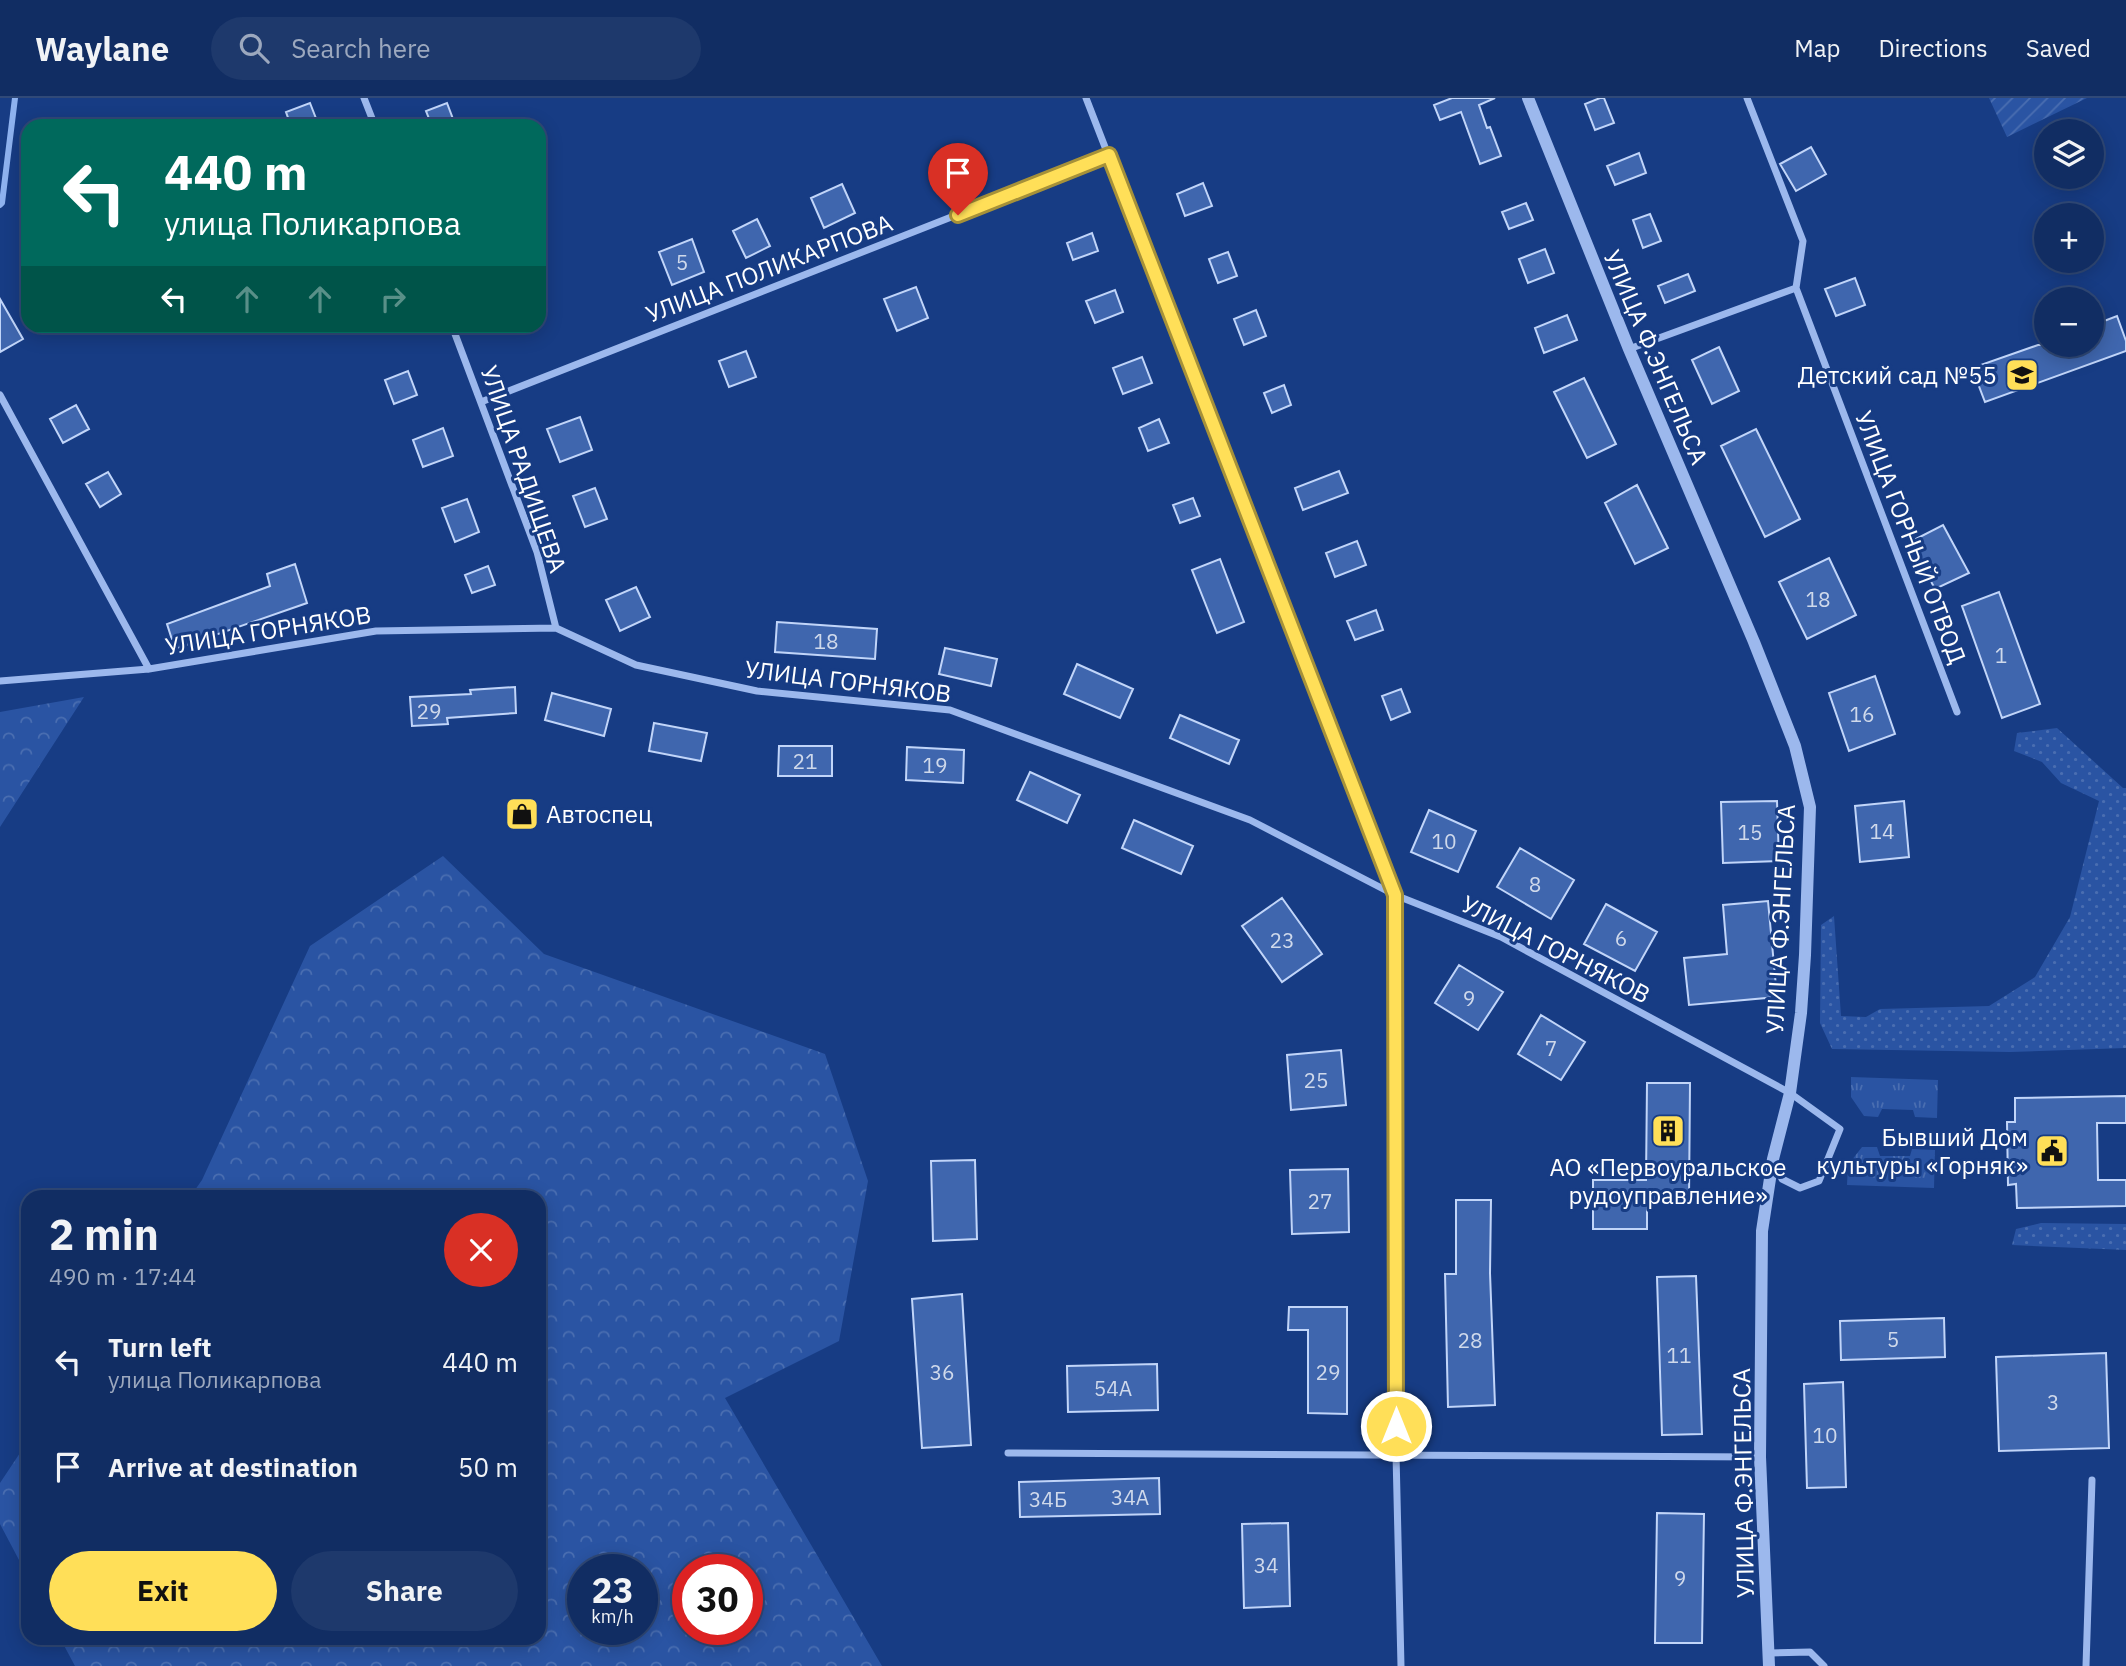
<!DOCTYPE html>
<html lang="en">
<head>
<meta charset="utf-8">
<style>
  :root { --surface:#112d63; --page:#1e396c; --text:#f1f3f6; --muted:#9ca8be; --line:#304978; --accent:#ffdf58 }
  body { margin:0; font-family:"IBM Plex Sans",sans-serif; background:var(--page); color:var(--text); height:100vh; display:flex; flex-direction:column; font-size:26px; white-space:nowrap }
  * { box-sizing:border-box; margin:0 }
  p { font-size:23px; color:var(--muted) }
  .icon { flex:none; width:38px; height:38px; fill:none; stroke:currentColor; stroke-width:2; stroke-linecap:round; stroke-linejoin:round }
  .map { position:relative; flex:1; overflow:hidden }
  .panel { position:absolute; left:21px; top:1092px; width:525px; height:455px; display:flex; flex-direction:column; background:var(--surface); border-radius:21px; box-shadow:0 4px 18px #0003,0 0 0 2px var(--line) }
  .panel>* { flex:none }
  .top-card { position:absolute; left:21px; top:21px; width:525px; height:214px; border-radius:21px; box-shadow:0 4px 18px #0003,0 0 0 2px var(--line); background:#00695c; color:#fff; overflow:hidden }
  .tools { position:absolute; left:2034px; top:21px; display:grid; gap:14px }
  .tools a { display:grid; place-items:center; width:70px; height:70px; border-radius:50%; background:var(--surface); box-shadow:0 4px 18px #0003,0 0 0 2px var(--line); font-size:35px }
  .speed { position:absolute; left:567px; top:1456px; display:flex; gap:14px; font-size:35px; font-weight:700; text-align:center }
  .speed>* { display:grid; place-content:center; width:91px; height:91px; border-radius:50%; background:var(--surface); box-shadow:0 4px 18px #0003,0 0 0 2px var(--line); line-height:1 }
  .speed small { font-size:18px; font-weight:400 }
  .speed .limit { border:10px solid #d22; background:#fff; color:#111 }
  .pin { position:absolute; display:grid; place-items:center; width:60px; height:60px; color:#fff; margin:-72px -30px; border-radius:50% 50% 50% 0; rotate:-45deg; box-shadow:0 0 7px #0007 }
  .pin .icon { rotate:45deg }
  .me { position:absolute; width:77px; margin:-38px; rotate:0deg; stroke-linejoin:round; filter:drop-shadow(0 0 5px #0008) }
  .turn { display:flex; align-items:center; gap:24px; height:147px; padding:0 28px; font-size:32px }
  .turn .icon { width:91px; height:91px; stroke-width:2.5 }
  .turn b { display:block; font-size:49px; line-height:60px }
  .lanes { display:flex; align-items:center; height:66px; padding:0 28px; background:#0003; justify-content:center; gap:35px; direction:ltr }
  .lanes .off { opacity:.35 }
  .round { display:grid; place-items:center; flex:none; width:74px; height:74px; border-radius:37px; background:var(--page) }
  .headline { display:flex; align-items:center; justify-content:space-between; height:119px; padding:0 28px }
  h1 { font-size:42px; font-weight:700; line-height:52px }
  .cta { display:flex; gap:14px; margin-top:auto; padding:14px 28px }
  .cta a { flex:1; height:80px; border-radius:42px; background:var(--accent); color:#111; font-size:28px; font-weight:700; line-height:80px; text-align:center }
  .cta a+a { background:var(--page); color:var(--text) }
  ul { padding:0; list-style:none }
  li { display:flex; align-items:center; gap:21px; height:105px; padding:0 28px }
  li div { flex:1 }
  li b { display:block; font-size:26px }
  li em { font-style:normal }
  header { display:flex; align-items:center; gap:42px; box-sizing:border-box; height:98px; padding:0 35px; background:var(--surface); border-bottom:2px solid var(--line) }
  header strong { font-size:33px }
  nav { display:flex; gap:38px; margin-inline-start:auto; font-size:24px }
  .search { width:490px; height:63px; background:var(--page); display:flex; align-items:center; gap:18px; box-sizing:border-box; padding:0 24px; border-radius:38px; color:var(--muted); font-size:26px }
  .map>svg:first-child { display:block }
  .grass { fill:url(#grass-tufts) }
  .forest { fill:url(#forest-crowns); fill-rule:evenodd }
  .park { fill:url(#park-dots) }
  .garden { fill:url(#garden-furrows) }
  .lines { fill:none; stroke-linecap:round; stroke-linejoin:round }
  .stream { stroke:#8eb2ef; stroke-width:6 }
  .building { fill:#3f66ae; stroke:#c1d5f9; stroke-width:2 }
  .minor { stroke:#9cb8ed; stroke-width:7 }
  .tertiary { stroke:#9cb8ed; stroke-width:12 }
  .route-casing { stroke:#a69139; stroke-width:18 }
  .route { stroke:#ffdf58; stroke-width:12 }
  .labels { text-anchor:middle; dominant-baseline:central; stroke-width:6; stroke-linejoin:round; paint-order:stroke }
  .number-label { font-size:21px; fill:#cfd9eb }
  .street-label { font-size:24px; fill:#fff; stroke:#173c84 }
  .poi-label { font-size:24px; fill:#fff; stroke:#173c84; text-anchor:end }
</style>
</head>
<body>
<header>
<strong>Waylane</strong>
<div class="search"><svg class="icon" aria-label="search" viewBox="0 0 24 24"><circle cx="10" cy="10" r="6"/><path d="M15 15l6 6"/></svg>Search here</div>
<nav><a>Map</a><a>Directions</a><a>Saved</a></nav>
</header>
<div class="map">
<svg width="2126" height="1568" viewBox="0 0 2126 1568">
  <defs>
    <pattern id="grass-tufts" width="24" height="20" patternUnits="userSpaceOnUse" patternTransform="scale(1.75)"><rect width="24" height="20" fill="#2a54a3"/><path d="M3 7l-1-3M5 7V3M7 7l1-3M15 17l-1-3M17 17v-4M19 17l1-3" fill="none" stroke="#4a6eb1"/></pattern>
    <pattern id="forest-crowns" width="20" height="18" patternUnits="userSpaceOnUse" patternTransform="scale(1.75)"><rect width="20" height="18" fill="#2a54a3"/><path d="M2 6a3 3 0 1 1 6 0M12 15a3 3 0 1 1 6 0" fill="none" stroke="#4a6eb1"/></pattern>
    <pattern id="park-dots" width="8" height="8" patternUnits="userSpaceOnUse" patternTransform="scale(1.75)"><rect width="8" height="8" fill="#2a54a3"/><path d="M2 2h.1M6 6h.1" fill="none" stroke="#4a6eb1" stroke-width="1.8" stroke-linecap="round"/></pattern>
    <pattern id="garden-furrows" width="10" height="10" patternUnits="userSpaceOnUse" patternTransform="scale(1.75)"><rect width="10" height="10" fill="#2a54a3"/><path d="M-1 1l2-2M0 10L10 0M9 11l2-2" fill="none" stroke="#4a6eb1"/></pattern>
  </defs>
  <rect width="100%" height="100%" fill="#173c84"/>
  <path class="grass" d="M1851,979L1938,982L1937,1020L1915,1019L1913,1012L1882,1011L1878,1019L1864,1018L1851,999Z
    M1862,1049H1877L1880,1058H1910L1912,1051L1935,1052L1934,1090L1847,1087L1848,1067Z"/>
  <path class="forest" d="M84,599L0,729V614Z
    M443,758L544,856L825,956L868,1083L839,1243L725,1300L882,1568H75L60,1540H539V1099H190L202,1082L310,848ZM583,1472H642V1531H583ZM688,1472H747V1531H688Z
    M28,1343V1479L0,1426V1385Z"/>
  <path class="park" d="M2057,630L2123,690H2126V950L2010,954L1832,951L1820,925L1821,827L1834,818L1841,918L1866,919L1880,911L1989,908L2035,879L2070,819L2099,703L2061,685L2042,664L2014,653L2017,635Z
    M2041,1125L2126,1126V1152L2012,1147L2016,1131Z"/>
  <path class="garden" d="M1989,0H2087L2007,39Z"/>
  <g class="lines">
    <path class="stream" d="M0,107L2,105L15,0"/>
  </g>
  <path class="building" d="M1452,0H1495L1479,7L1487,30L1490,29L1501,58L1480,66L1461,14L1440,22L1434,7Z
    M1600,0H1604L1614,25L1595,32L1585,6Z
    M310,5L317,23L305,28H291L286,14Z
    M447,5L453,21L432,28L426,13Z
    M1811,49L1826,76L1796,93L1780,66Z
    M1639,55L1646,75L1615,87L1607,68Z
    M1203,85L1212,108L1185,118L1177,96Z
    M842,86L855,115L824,130L811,100Z
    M1526,105L1533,122L1509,131L1502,114Z
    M1650,116L1661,143L1643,150L1633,122Z
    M757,121L770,148L746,160L733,133Z
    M1092,135L1098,153L1073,162L1067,145Z
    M692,141L704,174L672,187L659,154Z
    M1545,151L1554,175L1528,185L1519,161Z
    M1228,154L1237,178L1218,185L1209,161Z
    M1688,176L1695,193L1665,205L1658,188Z
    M1855,180L1865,207L1836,218L1825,191Z
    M916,189L928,220L897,233L884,201Z
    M1115,192L1123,214L1095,225L1086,203Z
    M0,201L23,241L0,254Z
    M1256,212L1266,238L1244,247L1234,221Z
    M1567,217L1577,242L1544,255L1535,230Z
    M2117,218L2126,243V253L1985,304L1972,270L2038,247H2091V228Z
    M1719,249L1739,293L1712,306L1692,262Z
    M746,253L756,279L729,289L719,263Z
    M1142,259L1152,285L1123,296L1113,270Z
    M408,273L417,297L394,306L385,282Z
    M1584,280L1616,346L1587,360L1554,294Z
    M1284,287L1291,307L1272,315L1264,295Z
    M76,307L89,331L63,345L50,321Z
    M580,319L592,352L560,364L547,331Z
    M1159,321L1169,345L1148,353L1139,330Z
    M443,330L453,358L423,369L413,342Z
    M1756,331L1800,421L1765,439L1721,348Z
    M1339,373L1348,395L1303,412L1295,390Z
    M108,374L121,396L100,409L86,386Z
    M1637,387L1668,450L1635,466L1605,405Z
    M595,390L607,421L585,429L573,398Z
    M1193,400L1200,418L1180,425L1173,407Z
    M467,401L479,434L455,444L442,410Z
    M1943,427L1969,475L1935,491L1910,444Z
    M1357,443L1366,467L1335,479L1326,455Z
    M1829,460L1856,517L1807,541L1779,484Z
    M1220,461L1244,524L1217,535L1192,472Z
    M295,466L307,505L175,551L167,526L270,488L267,476Z
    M488,468L495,487L472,495L465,477Z
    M636,489L650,519L620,533L606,502Z
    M1999,494L2040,606L2002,620L1962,508Z
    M1376,512L1383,532L1355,542L1347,523Z
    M777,524L877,531L875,561L775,554Z
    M945,550L997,561L991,588L939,576Z
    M1077,566L1133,591L1120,620L1064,596Z
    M1875,578L1895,636L1849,653L1829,595Z
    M515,589L516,615L447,620L448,626L412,628L410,599L471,596L470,592Z
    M1401,591L1410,614L1391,622L1382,598Z
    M552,595L611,611L604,638L545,622Z
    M1180,617L1239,642L1229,666L1170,640Z
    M654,625L707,635L701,663L649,653Z
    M779,648H832V678H778Z
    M907,649L964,652L963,685L906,682Z
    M1030,674L1080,697L1067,725L1017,702Z
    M1777,703L1779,763L1723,765L1721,704Z
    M1904,703L1909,759L1860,764L1855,708Z
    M1429,712L1476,733L1458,774L1411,754Z
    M1134,722L1193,748L1181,776L1122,750Z
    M1520,750L1574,782L1551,821L1497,789Z
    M1282,800L1322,856L1282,884L1242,828Z
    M1768,803L1777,899L1689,907L1684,860L1727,856L1723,807Z
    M1606,806L1657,834L1635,873L1584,846Z
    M1459,867L1503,894L1478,932L1435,905Z
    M1541,917L1585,944L1561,982L1518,956Z
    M1341,952L1346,1007L1291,1012L1287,957Z
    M1647,985H1690L1689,1102H1647V1131H1593V1082H1646Z
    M2126,998V1025H2097L2098,1082H2126V1108L2017,1110L2016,1086L2008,1087L2007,1024H2015V1000Z
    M975,1062L977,1141L933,1143L931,1063Z
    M1348,1071L1349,1134L1292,1136L1290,1072Z
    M1456,1102H1491L1490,1175L1495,1307L1448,1309L1445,1176H1456Z
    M1696,1178L1702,1336L1662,1337L1657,1179Z
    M962,1196L971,1347L922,1350L912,1201Z
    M1289,1209H1347V1316L1308,1315V1232H1288Z
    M1944,1220L1945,1259L1841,1262L1840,1223Z
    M2106,1255L2109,1350L1999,1353L1996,1259Z
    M1157,1266L1158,1312L1068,1314L1067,1268Z
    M1843,1284L1846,1389L1807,1390L1804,1286Z
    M1159,1380L1160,1416L1020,1419L1019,1384Z
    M1657,1415L1704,1416L1702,1545H1655Z
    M1288,1425L1290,1508L1244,1510L1242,1426Z"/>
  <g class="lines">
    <path class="minor" d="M364,0L375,28
      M1086,0L1395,797L1396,1356L1401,1568
      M1747,0L1803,143L1796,190L1957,614
      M452,228L537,454L556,530
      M1629,251L1796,190
      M0,297L149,571
      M481,304L1109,57
      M0,583L149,571L376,533L556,530L636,567L757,593L950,612L1250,722L1395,797L1501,839L1790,995L1840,1031L1819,1083L1800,1090L1782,1081L1774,1064
      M1008,1355L1760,1359
      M1769,1555L1810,1554L1824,1568
      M2086,1568L2092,1382"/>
    <path class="tertiary" d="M1528,0L1629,251L1754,544L1795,648L1810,709L1805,857L1801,915L1790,995L1773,1061L1762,1133L1760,1359L1769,1568"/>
  </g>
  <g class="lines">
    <defs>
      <path id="route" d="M958,117L1109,57L1395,797L1396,1328"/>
    </defs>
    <use href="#route" class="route-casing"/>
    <use href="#route" class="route"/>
  </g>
  <defs>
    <symbol id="school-square" viewBox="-11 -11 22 22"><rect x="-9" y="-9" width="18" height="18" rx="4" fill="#ffdf58" stroke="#173c84"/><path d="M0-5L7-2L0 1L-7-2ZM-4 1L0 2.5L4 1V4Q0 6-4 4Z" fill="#111"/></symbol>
    <symbol id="shop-square" viewBox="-11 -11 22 22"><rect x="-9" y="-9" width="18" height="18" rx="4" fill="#ffdf58" stroke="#173c84"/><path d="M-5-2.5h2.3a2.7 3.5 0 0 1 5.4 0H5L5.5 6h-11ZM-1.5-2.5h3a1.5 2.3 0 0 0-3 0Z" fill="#111"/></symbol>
    <symbol id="building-square" viewBox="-11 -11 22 22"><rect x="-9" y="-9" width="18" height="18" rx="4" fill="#ffdf58" stroke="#173c84"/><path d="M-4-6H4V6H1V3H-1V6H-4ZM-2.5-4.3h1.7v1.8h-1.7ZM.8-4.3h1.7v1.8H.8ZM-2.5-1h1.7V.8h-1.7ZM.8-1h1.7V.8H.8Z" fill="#111"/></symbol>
    <symbol id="civic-square" viewBox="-11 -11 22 22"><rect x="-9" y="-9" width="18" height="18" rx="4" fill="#ffdf58" stroke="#173c84"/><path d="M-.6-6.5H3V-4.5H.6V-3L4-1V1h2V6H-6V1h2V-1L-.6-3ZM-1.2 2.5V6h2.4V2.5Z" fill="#111"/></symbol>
  </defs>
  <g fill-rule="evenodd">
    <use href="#school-square" x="2003" y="258" width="38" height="38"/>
    <use href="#shop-square" x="503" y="697" width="38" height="38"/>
    <use href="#building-square" x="1649" y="1014" width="38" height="38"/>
    <use href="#civic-square" x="2033" y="1034" width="38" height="38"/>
  </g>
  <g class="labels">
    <g class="number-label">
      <text x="682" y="164">5</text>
      <text x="1818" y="501">18</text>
      <text x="826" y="543">18</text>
      <text x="2001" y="557">1</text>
      <text x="429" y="613">29</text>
      <text x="1862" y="616">16</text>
      <text x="805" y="663">21</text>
      <text x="935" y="667">19</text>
      <text x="1882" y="733">14</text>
      <text x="1750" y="734">15</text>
      <text x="1444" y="743">10</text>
      <text x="1535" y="786">8</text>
      <text x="1621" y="840">6</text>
      <text x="1282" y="842">23</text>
      <text x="1469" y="900">9</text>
      <text x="1551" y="950">7</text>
      <text x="1316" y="982">25</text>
      <text x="1320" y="1103">27</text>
      <text x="1893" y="1241">5</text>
      <text x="1470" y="1242">28</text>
      <text x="1679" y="1257">11</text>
      <text x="942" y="1274">36</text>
      <text x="1328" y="1274">29</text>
      <text x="1113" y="1290">54А</text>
      <text x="2053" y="1304">3</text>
      <text x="1825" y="1337">10</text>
      <text x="1130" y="1399">34А</text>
      <text x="1048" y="1401">34Б</text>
      <text x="1266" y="1467">34</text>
      <text x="1680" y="1480">9</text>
    </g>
    <g class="street-label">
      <text transform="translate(769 170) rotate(-21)">УЛИЦА ПОЛИКАРПОВА</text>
      <text transform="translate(1656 259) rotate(67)">УЛИЦА Ф.ЭНГЕЛЬСА</text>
      <text transform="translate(524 371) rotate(71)">УЛИЦА РАДИЩЕВА</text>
      <text transform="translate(1911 439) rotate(69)">УЛИЦА ГОРНЫЙ ОТВОД</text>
      <text transform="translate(268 532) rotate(-9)">УЛИЦА ГОРНЯКОВ</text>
      <text transform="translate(848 583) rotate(7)">УЛИЦА ГОРНЯКОВ</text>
      <text transform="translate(1780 821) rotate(-87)">УЛИЦА Ф.ЭНГЕЛЬСА</text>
      <text transform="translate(1556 851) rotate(27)">УЛИЦА ГОРНЯКОВ</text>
      <text transform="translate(1743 1385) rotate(-91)">УЛИЦА Ф.ЭНГЕЛЬСА</text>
    </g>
    <g class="poi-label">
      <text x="1997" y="277">Детский сад №55</text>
      <text x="546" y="716" text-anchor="start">Автоспец</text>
      <text x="2028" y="1039">Бывший Дом<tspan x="2028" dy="28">культуры «Горняк»</tspan></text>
      <text x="1668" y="1069" text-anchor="middle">АО «Первоуральское<tspan x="1668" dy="28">рудоуправление»</tspan></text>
    </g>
  </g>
</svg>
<div class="tools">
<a><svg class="icon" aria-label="layers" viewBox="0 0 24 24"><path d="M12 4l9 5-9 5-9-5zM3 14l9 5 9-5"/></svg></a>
<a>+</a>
<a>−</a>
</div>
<div class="speed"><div>23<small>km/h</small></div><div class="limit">30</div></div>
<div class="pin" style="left:958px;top:117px;background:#d93025"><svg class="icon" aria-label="arrive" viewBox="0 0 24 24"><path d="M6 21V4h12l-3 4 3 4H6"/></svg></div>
<svg class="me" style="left:1396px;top:1328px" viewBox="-20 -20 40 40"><circle r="17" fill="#ffdf58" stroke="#fff" stroke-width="3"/><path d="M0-11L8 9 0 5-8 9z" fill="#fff"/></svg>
<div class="top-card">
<div class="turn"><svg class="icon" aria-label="left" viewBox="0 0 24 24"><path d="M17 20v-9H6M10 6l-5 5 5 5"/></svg><div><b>440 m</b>улица Поликарпова</div></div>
<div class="lanes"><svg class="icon" aria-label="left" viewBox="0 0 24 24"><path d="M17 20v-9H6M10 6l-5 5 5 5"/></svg><svg class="icon off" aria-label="ahead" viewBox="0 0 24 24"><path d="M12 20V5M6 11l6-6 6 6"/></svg><svg class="icon off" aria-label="ahead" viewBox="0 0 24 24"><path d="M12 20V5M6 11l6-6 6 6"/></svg><svg class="icon off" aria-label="right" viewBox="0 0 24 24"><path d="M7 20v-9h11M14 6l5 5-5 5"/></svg></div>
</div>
<section class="panel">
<div class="headline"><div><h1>2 min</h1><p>490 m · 17:44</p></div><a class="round" style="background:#d93025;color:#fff"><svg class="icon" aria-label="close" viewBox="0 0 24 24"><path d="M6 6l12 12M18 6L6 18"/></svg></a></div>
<ul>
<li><svg class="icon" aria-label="left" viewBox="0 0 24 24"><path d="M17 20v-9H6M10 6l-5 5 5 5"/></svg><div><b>Turn left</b><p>улица Поликарпова</p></div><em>440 m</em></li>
<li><svg class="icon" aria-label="arrive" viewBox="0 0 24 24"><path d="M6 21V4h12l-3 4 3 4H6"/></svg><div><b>Arrive at destination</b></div><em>50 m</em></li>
</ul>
<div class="cta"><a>Exit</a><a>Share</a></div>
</section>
</div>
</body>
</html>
